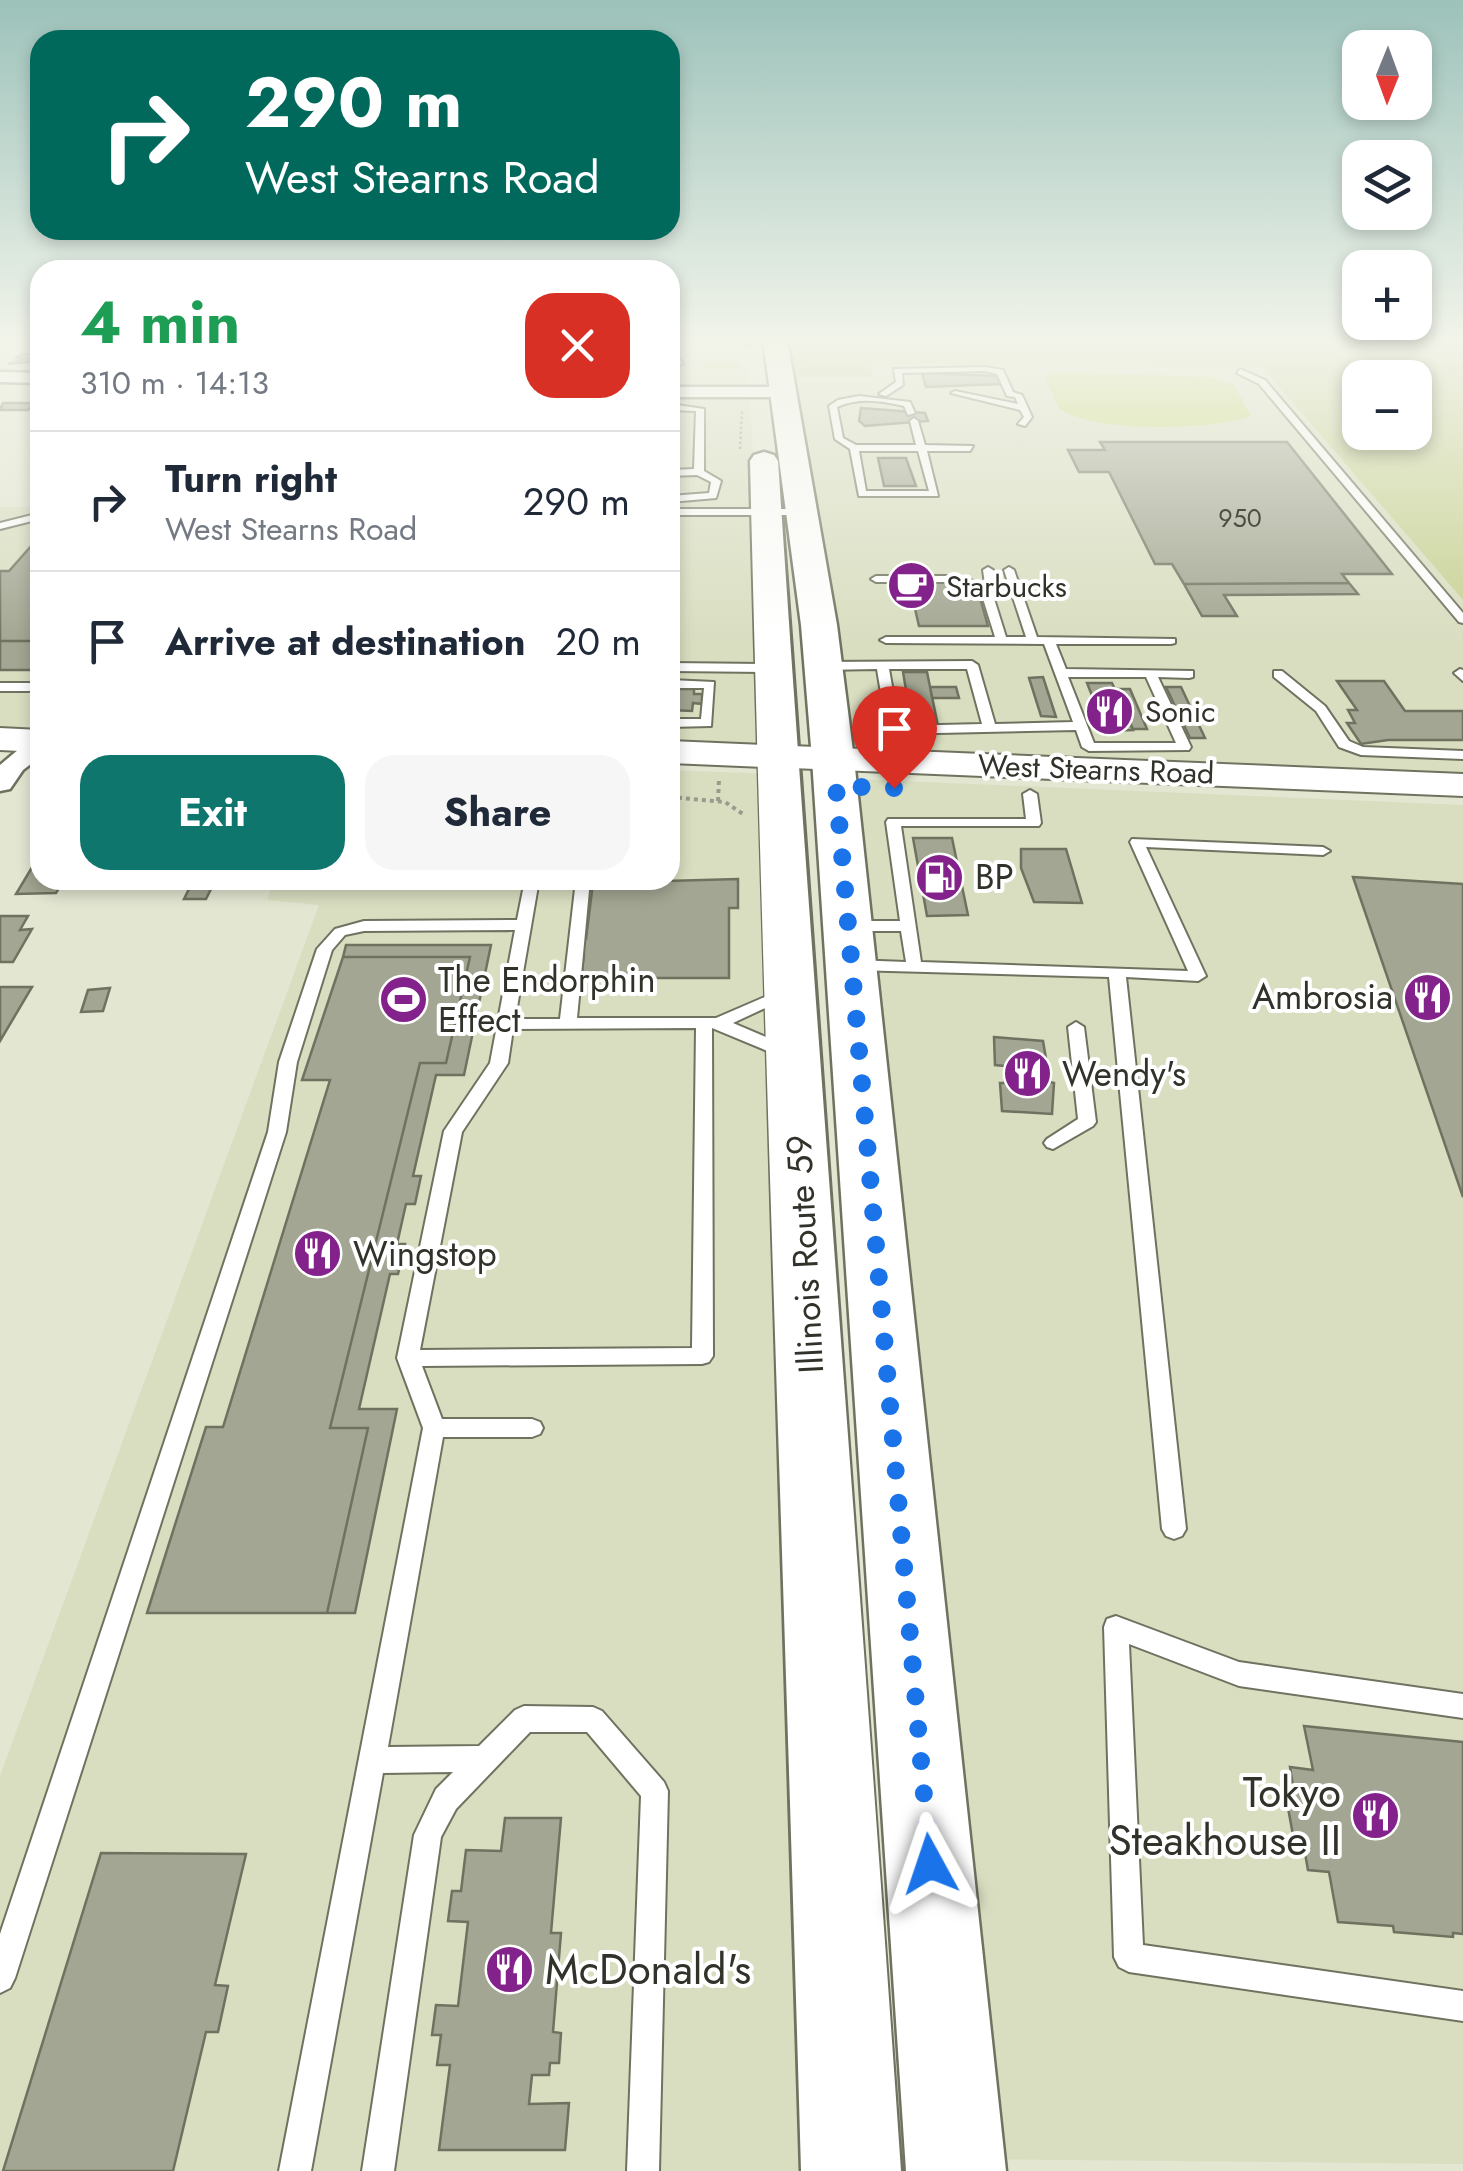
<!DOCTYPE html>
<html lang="en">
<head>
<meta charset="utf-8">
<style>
  :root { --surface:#fff; --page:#f6f6f7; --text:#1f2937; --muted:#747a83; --line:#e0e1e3; --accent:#0f766e }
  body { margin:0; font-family:Jost,sans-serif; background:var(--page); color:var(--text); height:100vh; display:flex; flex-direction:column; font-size:38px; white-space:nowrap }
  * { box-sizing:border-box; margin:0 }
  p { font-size:32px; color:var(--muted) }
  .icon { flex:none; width:55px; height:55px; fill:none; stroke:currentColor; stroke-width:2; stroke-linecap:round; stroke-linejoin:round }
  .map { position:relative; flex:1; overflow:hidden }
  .panel { position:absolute; left:30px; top:260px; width:650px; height:630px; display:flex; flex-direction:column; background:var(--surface); border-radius:30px; box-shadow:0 5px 15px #0003 }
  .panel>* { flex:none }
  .top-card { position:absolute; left:30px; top:30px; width:650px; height:210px; border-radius:30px; box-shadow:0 5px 15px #0003; background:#00695c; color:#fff; overflow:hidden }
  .needle { width:65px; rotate:181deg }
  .fabs { position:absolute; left:1342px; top:30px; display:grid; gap:20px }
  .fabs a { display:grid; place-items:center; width:90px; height:90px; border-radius:20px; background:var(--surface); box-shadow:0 5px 15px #0003; font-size:50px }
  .pin { position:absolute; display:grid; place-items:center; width:85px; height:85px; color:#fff; margin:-102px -42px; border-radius:50% 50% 50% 0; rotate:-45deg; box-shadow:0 0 10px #0007 }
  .pin .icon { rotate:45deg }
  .me { position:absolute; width:110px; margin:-55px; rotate:355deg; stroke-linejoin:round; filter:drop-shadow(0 0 8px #0008) }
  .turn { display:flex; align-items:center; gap:35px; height:210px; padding:0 50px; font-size:45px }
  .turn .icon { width:130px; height:130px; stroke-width:2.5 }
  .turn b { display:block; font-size:70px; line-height:85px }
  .round { display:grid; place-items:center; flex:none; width:105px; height:105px; border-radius:30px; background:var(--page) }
  .head { display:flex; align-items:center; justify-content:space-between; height:170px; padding:0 50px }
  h1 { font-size:60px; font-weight:700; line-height:75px; color:#1e9e55 }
  .action { display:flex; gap:20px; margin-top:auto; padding:20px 50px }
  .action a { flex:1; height:115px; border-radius:30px; background:var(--accent); color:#fff; font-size:40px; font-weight:700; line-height:115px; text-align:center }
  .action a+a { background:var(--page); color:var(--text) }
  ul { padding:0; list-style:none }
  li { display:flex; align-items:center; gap:30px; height:140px; padding:0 50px; border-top:2px solid var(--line) }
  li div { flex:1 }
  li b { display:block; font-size:38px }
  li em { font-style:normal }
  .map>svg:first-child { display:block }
  .built { fill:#d9dec1 }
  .green { fill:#c8d193; fill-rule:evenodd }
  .water { fill:#cad674 }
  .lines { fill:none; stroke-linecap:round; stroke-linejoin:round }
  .stream { stroke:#cad674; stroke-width:4 }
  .building { fill:#a3a692; stroke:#6f725f; stroke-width:2.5 }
  .service-casing { stroke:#6f725f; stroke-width:4 }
  .minor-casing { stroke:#6f725f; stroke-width:5 }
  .secondary-casing { stroke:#6f725f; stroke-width:4 }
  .primary-casing { stroke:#6f725f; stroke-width:5 }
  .path-far1 { stroke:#999c8c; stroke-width:2.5; stroke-dasharray:2.5 2.5; stroke-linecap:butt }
  .path { stroke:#999c8c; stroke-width:4; stroke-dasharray:4 4; stroke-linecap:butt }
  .service { fill:#fff; fill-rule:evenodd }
  .minor { fill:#fff; fill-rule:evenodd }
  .secondary { fill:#fff; fill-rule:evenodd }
  .primary { fill:#fff; fill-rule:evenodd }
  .route { stroke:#1a73e8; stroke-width:18; stroke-dasharray:0 32.4 }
  .labels { text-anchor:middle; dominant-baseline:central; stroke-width:8; stroke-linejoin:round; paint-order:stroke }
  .far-number-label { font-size:25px; fill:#4e4f44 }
  .far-poi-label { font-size:30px; fill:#31322a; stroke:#fff; text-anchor:start }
  .far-street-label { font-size:30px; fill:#31322a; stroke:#fff }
  .poi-label { font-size:35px; fill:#31322a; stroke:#fff; text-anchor:start }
  .street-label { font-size:35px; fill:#31322a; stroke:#fff }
  .near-poi-label { font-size:42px; fill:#31322a; stroke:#fff; text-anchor:end }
</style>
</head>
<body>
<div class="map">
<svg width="1463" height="2171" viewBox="0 0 1463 2171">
  <rect width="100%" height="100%" fill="#e3e6d1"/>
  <path class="built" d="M670,339H742L750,393L768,765L670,761Z
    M869,364L1262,367L1463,600V794L835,766L793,377H873Z
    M0,507H40V735L0,733Z
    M670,770L770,774L820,2171H0V1776L319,905L267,900L274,880H670Z
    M832,778L1463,805V2164L967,2159Z"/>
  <path class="green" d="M784,339H1463V600L1262,367L870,364L874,377H793ZM1360,378H1415V432H1360Z"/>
  <path class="water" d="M1056,372L1212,377L1234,385L1251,416C1211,430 1092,434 1059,408L1044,377Z"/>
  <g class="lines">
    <path class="stream" d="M796,365L854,339
      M704,366H737"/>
  </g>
  <path class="building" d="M21,354H40V361L8,364L21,360L24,358H16Z
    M922,373L997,376L1000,384L926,387Z
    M3,403H36L28,410H0Z
    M861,408L925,413L928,421L865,426L859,421Z
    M1100,442H1287L1392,574H1342L1349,583L1184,584L1172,564H1155L1109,472H1079L1068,450H1105Z
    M878,458H906L916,486H884Z
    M40,536V641H0V571H9Z
    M938,581L976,584L988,626H919L909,583Z
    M1349,583L1358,594L1224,595L1237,616H1202L1184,584Z
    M0,641H40V670H0Z
    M903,672H927L938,726H912Z
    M1043,677L1056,717L1041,716L1029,678Z
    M1337,681H1384L1405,711H1463V740H1388L1361,744L1347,723H1355L1348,710H1357Z
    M1087,683H1112L1133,730L1103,731L1092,708H1097Z
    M930,687H956L959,698H932Z
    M1166,687H1181L1205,738H1190Z
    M670,689H694V694H702V704L693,703L692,711L670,710Z
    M1114,689H1130L1147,729H1133Z
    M913,838H952L968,915L927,916Z
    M1021,849H1066L1082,903L1034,902L1021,868Z
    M40,854V880H64L56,893L16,894Z
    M1353,877L1463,884V1197Z
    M738,879V908H729V978H643V983H615L616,978H581L584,955H577L579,939H586L593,883Z
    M190,887H212L206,899H184Z
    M0,916H28L20,930L32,929L13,962H0Z
    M346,945H491L464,1075H436L413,1176H421L415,1204H406L397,1244H405L398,1274H390L359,1409H397L355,1613H327L368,1428H330L420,1063H446L470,957H343Z
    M343,957H470L446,1063H420L330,1428H368L327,1613H147L206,1427H223L330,1080H302Z
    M0,987H32L0,1041Z
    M110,988L103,1011L81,1012L88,990Z
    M994,1037L1043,1041L1050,1082L1054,1083L1052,1114L1002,1111L1000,1083H1005V1066L995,1065Z
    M1304,1726L1463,1742V1934L1453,1933V1937L1394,1932L1393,1926L1338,1922L1329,1872L1308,1870L1302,1836L1293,1835L1286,1797L1295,1798L1290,1767L1313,1770Z
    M505,1818H561L551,1933H561L553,2032L561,2033L559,2063H550L549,2075H532L529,2104L569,2103L565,2150H439L450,2065H437L441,2035H432L436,2005L458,2006L468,1922L448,1921L452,1891H461L466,1850L501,1851Z
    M101,1853L246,1854L215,1985L228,1986L218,2032H206L173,2171H3Z"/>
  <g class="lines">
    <defs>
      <path id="service" d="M723,339H738L754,343L750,345Z
        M680,360L683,364L670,367V362Z
        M985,367L1003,370L1013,392L1022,395L1032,417L1025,426L1018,424L1024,417L1020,410L951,393L955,391L1018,404L1015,397L1007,396L997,374L985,371L902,373L903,385L886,396L879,394L896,382L894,369Z
        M1240,369L1265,380L1463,613V623L1459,622L1259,384L1237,373Z
        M859,396L910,402L915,413L908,415L904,406C881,401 859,397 837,407L843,438L856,445H916L910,421L914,418L918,421L925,445L973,446L970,451H927L938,496H859L850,449L835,439L829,406L838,400ZM859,451H918L929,491H866Z
        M670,404L704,409V471L721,481L716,498L670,502V496L709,493L711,482L697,475L670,476V470L694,469L696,411L670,410Z
        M670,509H802L807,512L802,515H670Z
        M40,513V519L0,529V523Z
        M1009,567L1014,570L1037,637L1175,639V643L1171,644H1056L1066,669L1193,671V677L1189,678L1158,677L1191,747L1189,750L1089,751L1082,747L1076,730L893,734L887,730L877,669L822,670L816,666L822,662L972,661L978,665L995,724L1073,722L1044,644L886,643L880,640L886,637H995L980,589L954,582H876L871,579L876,576H954L985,584L983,570L988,567L993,570L997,585L991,589L1006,637H1026L1004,570ZM889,669H967L982,724L899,726ZM1068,677H1146L1176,743H1094Z
        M670,663L773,664L779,668L773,672L670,671Z
        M1460,669L1463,670V681L1454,673Z
        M1274,671H1282L1325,706L1349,741L1363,747L1463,751V759L1361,755L1339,747L1316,711L1274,677Z
        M670,680L714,682L711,726L670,727V719H701L704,688H670Z
        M0,683H40V691H0Z
        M1030,790L1037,794L1041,823L1039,826H901L921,962L1188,971L1130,842L1132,839L1323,847L1330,851L1323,855L1146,847L1206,976L1198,981L1126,977L1186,1529L1182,1536L1174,1539L1166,1536L1162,1529L1109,977L853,970L845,965L853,960L906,962L901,931H848L840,926L848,921H900L886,822L888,819H1026L1023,794Z
        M525,880H539L515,1019H560L576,880H590L577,1018H716L781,990L787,989L795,994L733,1023L794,1049L797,1053L794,1057H782L712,1028L713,1356L709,1362L702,1364L422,1366L442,1419H532L540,1422L543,1428L540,1434L532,1437H443L388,1747L479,1746L515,1710L524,1706L593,1707L602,1711L664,1782L668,1791L659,2171H627L641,1796L587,1732H530L456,1809L441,1837L394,2171H362L414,1835L436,1789L453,1772L383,1773L311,2171H279L423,1428L397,1358L444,1131L490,1063L515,930L364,931L345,935L332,950L297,1062L286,1132L15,1978L10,1988L0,1993V1934L268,1132L279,1062L317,949L335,929L364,921L517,920ZM696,1028L692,1348L420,1350L462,1132L508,1063L513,1029Z
        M1076,1022L1084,1027L1096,1122L1093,1126L1053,1149L1047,1147L1044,1143L1047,1139L1078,1119L1068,1027Z
        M1116,1616L1239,1662L1463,1694V1718L1239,1686L1129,1644L1143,1945L1463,1991V2021L1129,1972L1119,1967L1114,1957L1104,1627L1107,1619Z"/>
      <path id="minor" d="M0,372L40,373V383L0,382Z
        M670,387H785L793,392L785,397H670Z
        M40,737V757L23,770L10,789L0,791V765L31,739Z"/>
      <path id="secondary" d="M0,728L40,730V752L0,750Z
        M670,741L1463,774V796L670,763Z"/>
      <path id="primary" d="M763,339H787L837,625L854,759L1006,2171H906L812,759L801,625Z
        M764,452L774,455L778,461C816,1031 862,1601 901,2171H801C785,1601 763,1031 750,461L754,455Z"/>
    </defs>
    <use href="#service" class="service-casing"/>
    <use href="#minor" class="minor-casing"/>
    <use href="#secondary" class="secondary-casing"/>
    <use href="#primary" class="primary-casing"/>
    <path class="path-far1" d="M740,449L742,411"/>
    <path class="path" d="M670,797L725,802L743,814
      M718,801L719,779"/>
    <use href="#service" class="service"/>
    <use href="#minor" class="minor"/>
    <use href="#secondary" class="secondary"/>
    <use href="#primary" class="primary"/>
  </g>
  <linearGradient id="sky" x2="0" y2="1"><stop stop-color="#9cc2ba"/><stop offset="0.53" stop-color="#f2f4ea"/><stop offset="1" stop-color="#f2f4ea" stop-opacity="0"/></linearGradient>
  <rect width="1463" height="643" fill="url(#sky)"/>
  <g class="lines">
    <path class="route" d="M894,788L836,786L930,1864"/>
  </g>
  <defs>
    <symbol id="cafe-disc" viewBox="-11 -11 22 22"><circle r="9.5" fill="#84228c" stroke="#fff"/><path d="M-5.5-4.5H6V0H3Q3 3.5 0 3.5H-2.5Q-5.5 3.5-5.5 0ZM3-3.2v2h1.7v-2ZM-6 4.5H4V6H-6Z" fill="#fff"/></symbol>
    <symbol id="restaurant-disc" viewBox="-11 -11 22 22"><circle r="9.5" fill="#84228c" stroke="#fff"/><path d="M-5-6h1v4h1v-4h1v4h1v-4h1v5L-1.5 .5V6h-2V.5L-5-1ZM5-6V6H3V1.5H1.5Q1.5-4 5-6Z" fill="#fff"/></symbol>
    <symbol id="fuel-disc" viewBox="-11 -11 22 22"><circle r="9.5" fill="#84228c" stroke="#fff"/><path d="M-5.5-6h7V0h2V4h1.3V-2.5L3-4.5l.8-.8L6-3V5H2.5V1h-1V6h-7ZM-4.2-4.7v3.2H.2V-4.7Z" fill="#fff"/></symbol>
    <symbol id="stadium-disc" viewBox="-11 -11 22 22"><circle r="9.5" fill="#84228c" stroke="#fff"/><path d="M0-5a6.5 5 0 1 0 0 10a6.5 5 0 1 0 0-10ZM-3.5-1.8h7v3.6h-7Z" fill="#fff"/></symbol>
  </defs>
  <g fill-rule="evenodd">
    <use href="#cafe-disc" x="884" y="558" width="55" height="55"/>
    <use href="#restaurant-disc" x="1082" y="684" width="55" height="55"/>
    <use href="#fuel-disc" x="912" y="850" width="55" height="55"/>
    <use href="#restaurant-disc" x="1400" y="970" width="55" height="55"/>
    <use href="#stadium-disc" x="376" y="972" width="55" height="55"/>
    <use href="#restaurant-disc" x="1000" y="1046" width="55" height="55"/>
    <use href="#restaurant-disc" x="290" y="1226" width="55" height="55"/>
    <use href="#restaurant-disc" x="1348" y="1788" width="55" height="55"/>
    <use href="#restaurant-disc" x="482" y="1942" width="55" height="55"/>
  </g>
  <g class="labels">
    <g class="far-number-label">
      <text x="1240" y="518">950</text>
    </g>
    <g class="far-poi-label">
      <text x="946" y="586">Starbucks</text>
      <text x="1145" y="711">Sonic</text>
    </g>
    <g class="far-street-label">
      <text transform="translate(1096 769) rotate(2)">West Stearns Road</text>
    </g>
    <g class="poi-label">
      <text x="975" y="877">BP</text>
      <text x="438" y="980">The Endorphin<tspan x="438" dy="40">Effect</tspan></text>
      <text x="1393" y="997" text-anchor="end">Ambrosia</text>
      <text x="1062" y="1074">Wendy's</text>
      <text x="353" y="1254">Wingstop</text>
    </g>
    <g class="street-label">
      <text transform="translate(805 1254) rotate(-93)">Illinois Route 59</text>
    </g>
    <g class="near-poi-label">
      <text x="1341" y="1792">Tokyo<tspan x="1341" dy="48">Steakhouse II</tspan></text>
      <text x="545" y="1969" text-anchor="start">McDonald's</text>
    </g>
  </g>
</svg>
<div class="fabs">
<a><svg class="needle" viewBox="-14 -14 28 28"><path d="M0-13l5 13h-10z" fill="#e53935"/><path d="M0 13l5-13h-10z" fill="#747a83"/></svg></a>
<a><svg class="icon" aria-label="layers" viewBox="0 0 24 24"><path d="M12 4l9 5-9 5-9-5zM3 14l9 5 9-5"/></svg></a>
<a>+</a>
<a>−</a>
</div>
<div class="pin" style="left:894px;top:788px;background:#d93025"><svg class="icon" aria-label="arrive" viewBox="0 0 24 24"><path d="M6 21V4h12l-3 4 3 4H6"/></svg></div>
<svg class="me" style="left:930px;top:1864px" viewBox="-20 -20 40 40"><path d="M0-17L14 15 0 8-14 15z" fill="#1a73e8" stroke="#fff" stroke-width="4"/></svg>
<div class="top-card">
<div class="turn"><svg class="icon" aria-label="right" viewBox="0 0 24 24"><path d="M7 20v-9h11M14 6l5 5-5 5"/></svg><div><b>290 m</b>West Stearns Road</div></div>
</div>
<section class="panel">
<div class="head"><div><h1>4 min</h1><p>310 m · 14:13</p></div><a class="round" style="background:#d93025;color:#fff"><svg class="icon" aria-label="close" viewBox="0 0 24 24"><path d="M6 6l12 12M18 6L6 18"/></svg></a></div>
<ul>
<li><svg class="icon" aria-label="right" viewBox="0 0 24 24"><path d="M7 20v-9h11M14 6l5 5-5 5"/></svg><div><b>Turn right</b><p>West Stearns Road</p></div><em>290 m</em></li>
<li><svg class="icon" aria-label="arrive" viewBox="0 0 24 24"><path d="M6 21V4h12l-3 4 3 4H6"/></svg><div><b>Arrive at destination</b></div><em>20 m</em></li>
</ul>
<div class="action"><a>Exit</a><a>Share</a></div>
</section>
</div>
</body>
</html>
